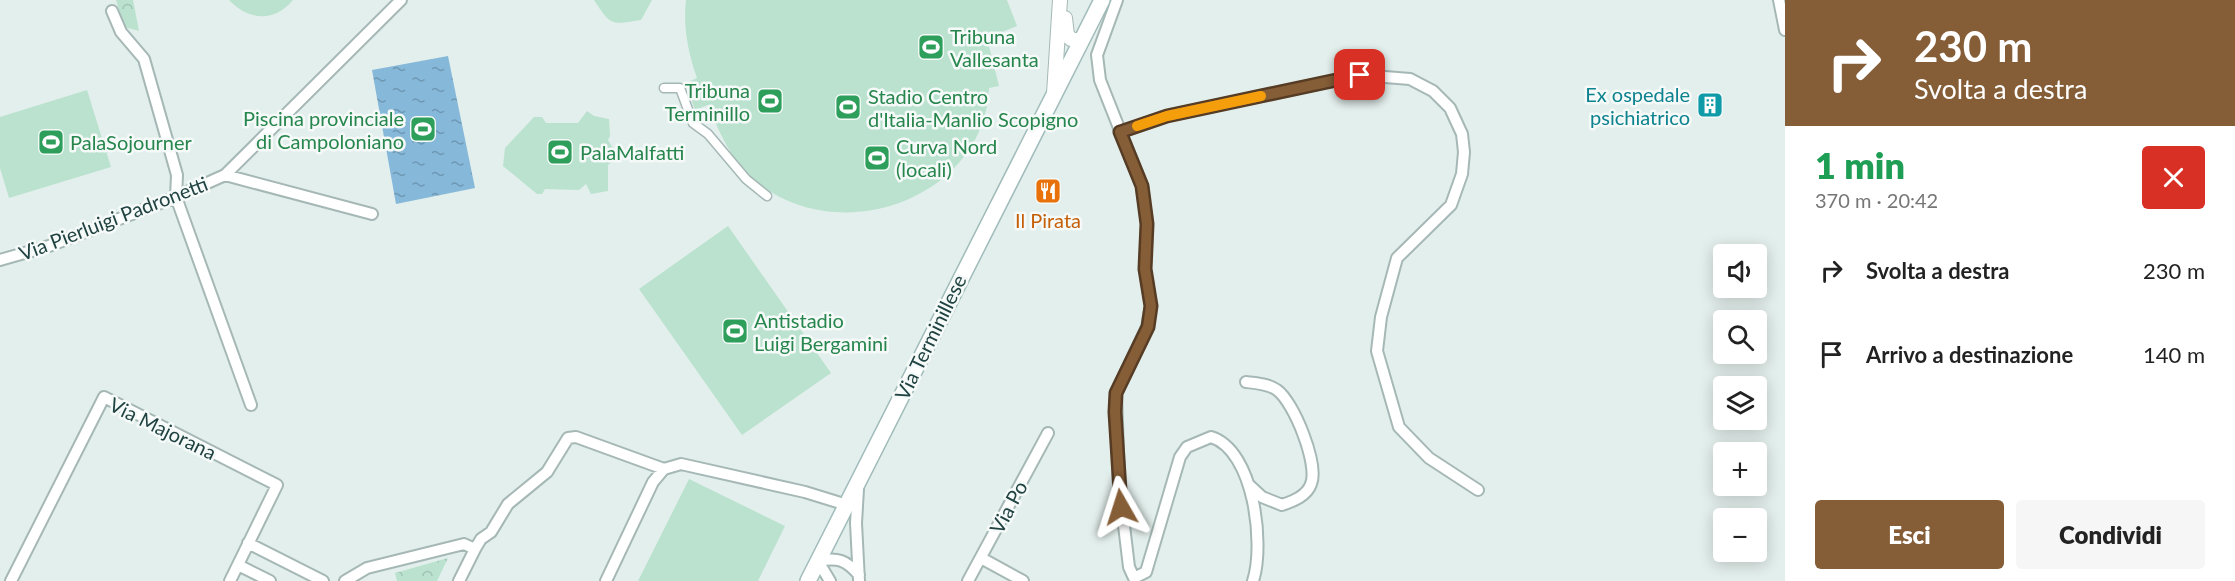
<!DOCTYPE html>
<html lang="it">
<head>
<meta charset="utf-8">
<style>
  :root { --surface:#fff; --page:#f6f6f6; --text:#222; --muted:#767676; --accent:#855d37 }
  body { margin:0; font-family:Lato,sans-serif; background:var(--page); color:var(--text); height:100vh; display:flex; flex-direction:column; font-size:22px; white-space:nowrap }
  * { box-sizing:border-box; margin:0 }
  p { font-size:20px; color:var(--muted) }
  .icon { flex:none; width:33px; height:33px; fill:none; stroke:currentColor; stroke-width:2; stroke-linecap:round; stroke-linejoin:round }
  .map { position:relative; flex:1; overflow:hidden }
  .drawer { display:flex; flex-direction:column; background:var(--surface); width:450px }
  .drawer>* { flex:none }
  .top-card { background:#855d37; color:#fff; overflow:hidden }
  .fabs { position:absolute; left:1713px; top:244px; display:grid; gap:12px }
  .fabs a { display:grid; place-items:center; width:54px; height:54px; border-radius:6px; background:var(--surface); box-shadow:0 3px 15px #0003; font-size:30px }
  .pin { position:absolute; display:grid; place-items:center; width:51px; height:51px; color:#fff; margin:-26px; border-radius:12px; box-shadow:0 3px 9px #0006 }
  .me { position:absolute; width:66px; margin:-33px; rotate:354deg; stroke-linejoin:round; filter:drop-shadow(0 0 4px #0008) }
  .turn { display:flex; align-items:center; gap:21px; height:126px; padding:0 30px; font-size:27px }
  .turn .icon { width:78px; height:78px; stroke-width:2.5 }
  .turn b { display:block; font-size:42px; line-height:51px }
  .round { display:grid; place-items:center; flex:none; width:63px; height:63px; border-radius:6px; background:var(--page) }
  .summary { display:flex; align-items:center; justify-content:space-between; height:102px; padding:0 30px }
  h1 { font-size:36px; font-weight:800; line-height:45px; color:#1e9e55 }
  .button { display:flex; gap:12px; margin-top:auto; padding:12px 30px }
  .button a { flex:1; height:69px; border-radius:6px; background:var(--accent); color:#fff; font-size:24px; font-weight:800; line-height:69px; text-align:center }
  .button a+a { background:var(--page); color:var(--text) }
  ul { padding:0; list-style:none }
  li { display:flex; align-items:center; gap:18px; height:84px; padding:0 30px }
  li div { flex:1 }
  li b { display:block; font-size:22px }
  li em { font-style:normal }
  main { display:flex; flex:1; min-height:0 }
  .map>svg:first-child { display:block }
  .forest { fill:url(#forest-crowns) }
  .garden { fill:#bae2cf }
  .water { fill:url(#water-ripples) }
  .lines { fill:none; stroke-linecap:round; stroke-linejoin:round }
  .pedestrian-casing { stroke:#a5b8b6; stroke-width:11 }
  .minor-casing { stroke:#a5b8b6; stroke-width:14 }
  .tertiary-casing { stroke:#a5b8b6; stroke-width:16 }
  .secondary-casing { stroke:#a0bcba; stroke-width:18 }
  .pedestrian { stroke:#fff; stroke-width:8 }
  .minor { stroke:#fff; stroke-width:10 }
  .tertiary { stroke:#fff; stroke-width:14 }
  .secondary { stroke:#fff; stroke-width:15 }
  .route-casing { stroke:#563c24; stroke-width:15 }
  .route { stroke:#855d37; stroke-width:10 }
  .slow { stroke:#f59e0b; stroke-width:10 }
  .labels { text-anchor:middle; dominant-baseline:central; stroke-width:5; stroke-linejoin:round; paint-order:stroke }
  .leisure-label { font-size:20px; fill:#27864d; stroke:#f5faf9; text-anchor:start }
  .culture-label { font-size:20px; fill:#0d838f; stroke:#f5faf9; text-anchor:end }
  .street-label { font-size:20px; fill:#204342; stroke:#f5faf9 }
  .food-label { font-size:20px; fill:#c56008; stroke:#f5faf9 }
</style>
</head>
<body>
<main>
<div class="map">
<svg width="1785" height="581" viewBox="0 0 1785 581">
  <defs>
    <pattern id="forest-crowns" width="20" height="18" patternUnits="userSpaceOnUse" patternTransform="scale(1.5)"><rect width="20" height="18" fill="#bae2cf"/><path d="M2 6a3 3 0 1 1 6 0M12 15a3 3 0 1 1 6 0" fill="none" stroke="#a0c3b3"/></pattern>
    <pattern id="water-ripples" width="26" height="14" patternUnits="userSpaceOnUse" patternTransform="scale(1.5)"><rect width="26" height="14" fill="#86b8d9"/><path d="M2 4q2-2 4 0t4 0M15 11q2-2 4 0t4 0" fill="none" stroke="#6d97b2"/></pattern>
  </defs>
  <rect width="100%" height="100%" fill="#e3efec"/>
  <path class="forest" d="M116,0H133L139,31L124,27Z
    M448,558L437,581H397L395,573Z"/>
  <path class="garden" d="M229,0H293C274,23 248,20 229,0Z
    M594,0H652L641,20C611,25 611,26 594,0Z
    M686,0H1007L1017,26L987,38L999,86L989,88C985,192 855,244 771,192C765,188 757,184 752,179C731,159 719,132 708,105L695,110L686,83L697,78C688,53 683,27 686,0Z
    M87,90L111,167L9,198L0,168V117Z
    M587,111L594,116L609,119L610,136L608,140L618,156L608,165V191L591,194L586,184L579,190L545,189L542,194H537L503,166L505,148L534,117H542L546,123H578Z
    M728,226L831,373L742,435L639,289Z
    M689,479L785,526L758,581H638Z"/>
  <path class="water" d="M448,56L475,188L396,204L372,70Z"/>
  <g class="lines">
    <defs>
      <path id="pedestrian" d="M664,88H680L693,123L708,134L746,179L767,196"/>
      <path id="minor" d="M1117,0L1097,55L1100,80L1142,186L1147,224L1145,269L1151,306L1147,327L1116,393L1119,484L1129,567L1134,578L1146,572L1180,457L1187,447L1211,437C1254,450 1265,544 1253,581
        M1779,0L1785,30
        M112,11L121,32L144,59L177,175L176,197L251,405
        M1120,132L1167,116L1360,75L1410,79L1433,91L1450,108L1462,134L1464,152L1462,174L1451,205L1397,258L1381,317L1377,351L1399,427L1429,458L1478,490
        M225,175L372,214
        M0,260L49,246L176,197L225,175L401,0
        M1246,382C1256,383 1269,384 1277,390C1294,402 1319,465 1311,484C1307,496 1293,501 1282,505L1262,497L1249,485
        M858,489L856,523L859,581
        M248,543L323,581
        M475,549L481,539L491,532L508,504L547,472L568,438L576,437L664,469
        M981,558L1023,581
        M238,565L270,581
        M11,581L104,397L277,485L230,581
        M345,581L367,568L464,544L475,549L459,581
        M606,581L653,482L664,469L681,464L805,492L847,505
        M830,581L818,561C838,557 846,560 859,575
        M968,581L1048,433"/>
      <path id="tertiary" d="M1065,18L1067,35L1071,39L1081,41
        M1054,94L1060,0"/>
      <path id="secondary" d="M808,581L1102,0"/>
    </defs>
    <use href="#pedestrian" class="pedestrian-casing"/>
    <use href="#minor" class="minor-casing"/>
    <use href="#tertiary" class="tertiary-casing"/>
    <use href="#secondary" class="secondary-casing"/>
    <use href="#pedestrian" class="pedestrian"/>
    <use href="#minor" class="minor"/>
    <use href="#tertiary" class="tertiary"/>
    <use href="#secondary" class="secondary"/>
  </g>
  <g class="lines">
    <defs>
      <path id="route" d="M1121,507L1115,412L1116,393L1148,327L1151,306L1145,269L1147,224L1142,186L1120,132L1167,116L1360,75"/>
    </defs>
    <use href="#route" class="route-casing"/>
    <use href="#route" class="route"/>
    <path class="slow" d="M1137,126L1167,116L1261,96"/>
  </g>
  <defs>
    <symbol id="stadium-square" viewBox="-11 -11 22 22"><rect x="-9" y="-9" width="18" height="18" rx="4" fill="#2e9e5b" stroke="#f5faf9"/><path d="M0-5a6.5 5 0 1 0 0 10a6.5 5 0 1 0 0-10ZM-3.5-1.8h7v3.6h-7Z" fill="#fff"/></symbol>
    <symbol id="building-square" viewBox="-11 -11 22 22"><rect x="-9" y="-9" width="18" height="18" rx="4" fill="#0f9aa8" stroke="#f5faf9"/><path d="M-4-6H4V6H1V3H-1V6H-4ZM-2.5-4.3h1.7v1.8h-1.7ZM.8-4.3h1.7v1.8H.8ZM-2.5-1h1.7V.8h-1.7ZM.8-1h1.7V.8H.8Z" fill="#fff"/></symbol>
    <symbol id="restaurant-square" viewBox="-11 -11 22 22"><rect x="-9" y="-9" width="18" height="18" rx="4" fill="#e8710a" stroke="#f5faf9"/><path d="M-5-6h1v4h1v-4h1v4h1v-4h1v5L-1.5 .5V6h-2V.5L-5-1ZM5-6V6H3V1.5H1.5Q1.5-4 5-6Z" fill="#fff"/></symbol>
  </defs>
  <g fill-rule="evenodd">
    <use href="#stadium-square" x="916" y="32" width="30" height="30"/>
    <use href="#stadium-square" x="755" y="86" width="30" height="30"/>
    <use href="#building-square" x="1695" y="90" width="30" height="30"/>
    <use href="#stadium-square" x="833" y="92" width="30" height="30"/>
    <use href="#stadium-square" x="408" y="114" width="30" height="30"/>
    <use href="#stadium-square" x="36" y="127" width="30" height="30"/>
    <use href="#stadium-square" x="545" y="137" width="30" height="30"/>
    <use href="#stadium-square" x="862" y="143" width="30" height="30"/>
    <use href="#restaurant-square" x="1033" y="176" width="30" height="30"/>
    <use href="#stadium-square" x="720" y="316" width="30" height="30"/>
  </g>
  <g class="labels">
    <g class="leisure-label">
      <text x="950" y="36">Tribuna<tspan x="950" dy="23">Vallesanta</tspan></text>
      <text x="750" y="90" text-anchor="end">Tribuna<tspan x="750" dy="23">Terminillo</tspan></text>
      <text x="868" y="96">Stadio Centro<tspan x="868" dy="23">d'Italia-Manlio Scopigno</tspan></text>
      <text x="404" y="118" text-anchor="end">Piscina provinciale<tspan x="404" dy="23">di Campoloniano</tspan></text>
      <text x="70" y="142">PalaSojourner</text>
      <text x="896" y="146">Curva Nord<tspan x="896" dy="23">(locali)</tspan></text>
      <text x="580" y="152">PalaMalfatti</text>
      <text x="754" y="320">Antistadio<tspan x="754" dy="23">Luigi Bergamini</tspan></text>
    </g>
    <g class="culture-label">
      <text x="1690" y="94">Ex ospedale<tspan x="1690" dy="23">psichiatrico</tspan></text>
    </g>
    <g class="street-label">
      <text transform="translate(113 218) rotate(-21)">Via Pierluigi Padronetti</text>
      <text transform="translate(930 337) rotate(-64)">Via Terminillese</text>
      <text transform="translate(163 428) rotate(26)">Via Majorana</text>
      <text transform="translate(1008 507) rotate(-62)">Via Po</text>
    </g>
    <g class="food-label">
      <text x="1048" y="220">Il Pirata</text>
    </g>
  </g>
</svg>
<div class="fabs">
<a><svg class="icon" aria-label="sound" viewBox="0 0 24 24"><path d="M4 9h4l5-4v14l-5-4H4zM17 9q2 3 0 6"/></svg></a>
<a><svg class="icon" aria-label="search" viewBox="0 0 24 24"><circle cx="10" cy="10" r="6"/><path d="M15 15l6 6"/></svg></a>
<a><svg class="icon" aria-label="layers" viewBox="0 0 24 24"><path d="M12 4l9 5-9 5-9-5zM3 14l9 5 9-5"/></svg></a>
<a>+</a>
<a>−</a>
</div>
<div class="pin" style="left:1360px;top:75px;background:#d93025"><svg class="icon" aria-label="arrive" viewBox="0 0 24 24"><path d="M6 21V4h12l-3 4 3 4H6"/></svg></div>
<svg class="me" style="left:1121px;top:507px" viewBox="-20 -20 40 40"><path d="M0-17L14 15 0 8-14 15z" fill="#855d37" stroke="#fff" stroke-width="4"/></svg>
</div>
<section class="drawer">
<div class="top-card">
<div class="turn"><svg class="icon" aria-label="right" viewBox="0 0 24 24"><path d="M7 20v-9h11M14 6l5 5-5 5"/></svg><div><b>230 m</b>Svolta a destra</div></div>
</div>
<div class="summary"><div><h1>1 min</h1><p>370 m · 20:42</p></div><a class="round" style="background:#d93025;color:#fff"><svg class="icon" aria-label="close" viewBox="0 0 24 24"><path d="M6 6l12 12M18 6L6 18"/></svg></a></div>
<ul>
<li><svg class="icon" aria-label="right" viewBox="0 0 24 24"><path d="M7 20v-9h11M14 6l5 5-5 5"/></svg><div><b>Svolta a destra</b></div><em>230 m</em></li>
<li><svg class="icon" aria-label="arrive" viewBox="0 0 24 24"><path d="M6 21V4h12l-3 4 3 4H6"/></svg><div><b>Arrivo a destinazione</b></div><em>140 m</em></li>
</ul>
<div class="button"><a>Esci</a><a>Condividi</a></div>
</section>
</main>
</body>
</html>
